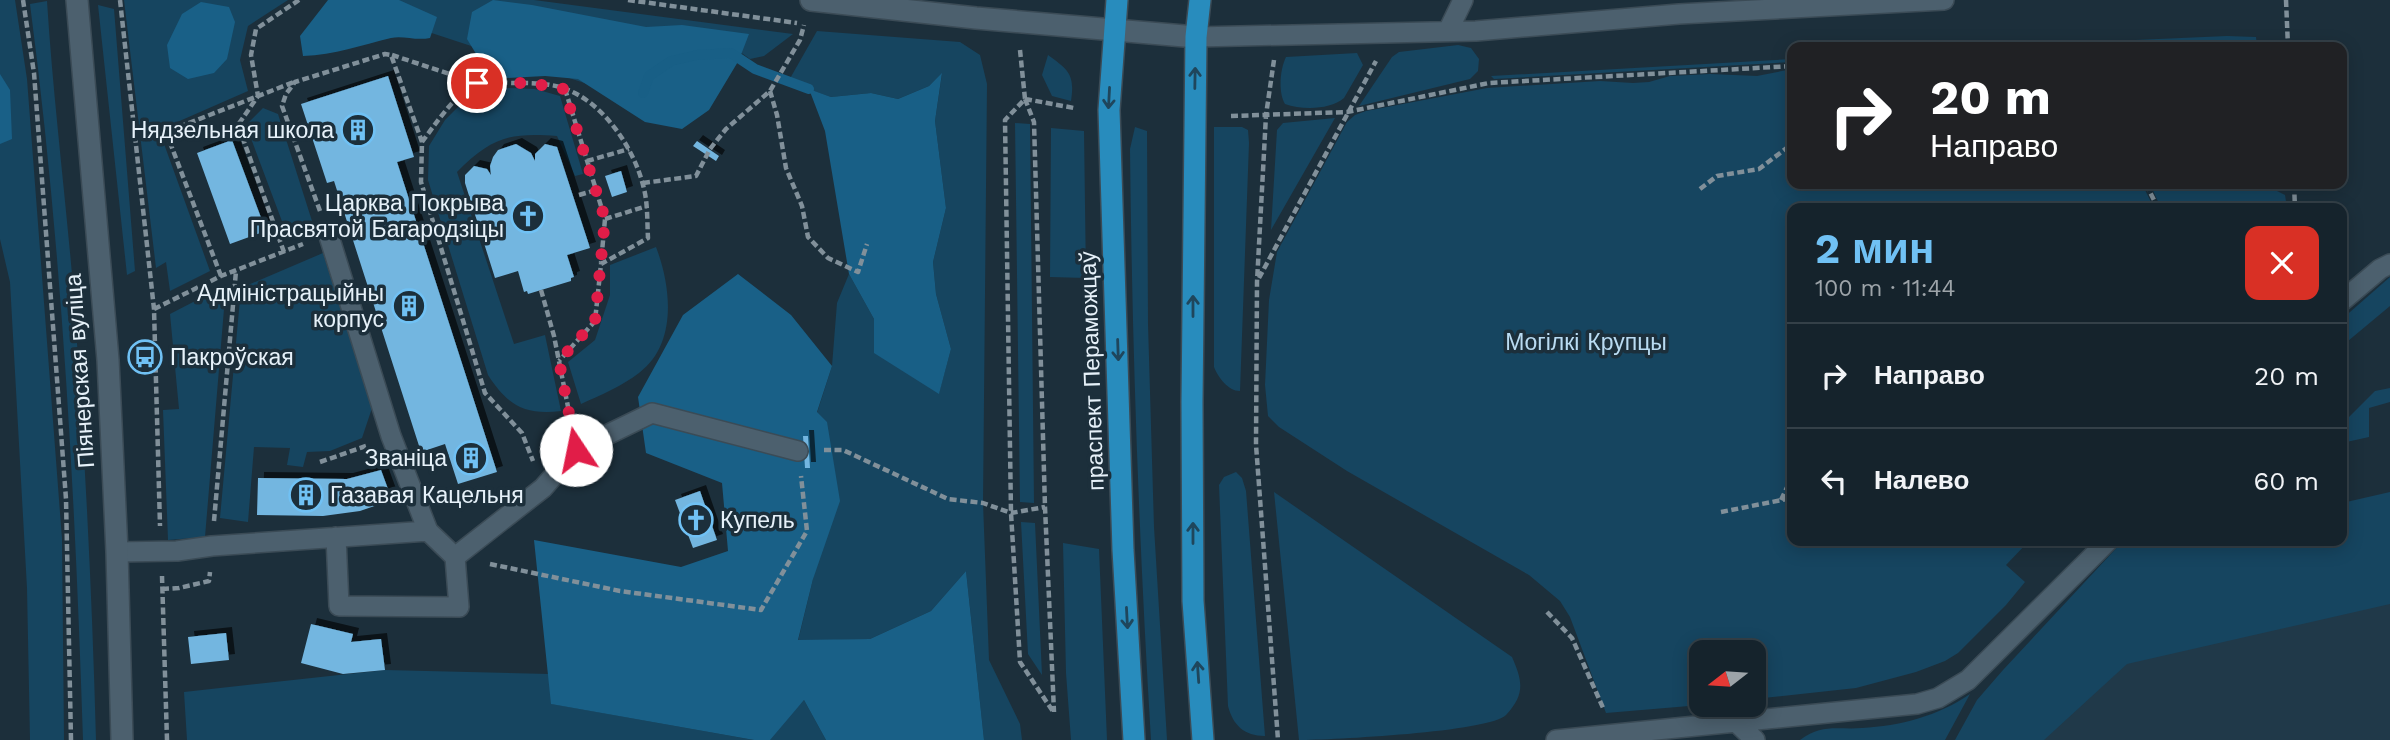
<!DOCTYPE html>
<html lang="ru">
<head>
<meta charset="utf-8">
<style>
  :root { --surface:#15232c; --page:#222f38; --text:#f1f3f6; --muted:#9da4a9; --line:#344048; --accent:#70c1f4 }
  body { margin:0; font-family:"Work Sans",sans-serif; background:var(--page); color:var(--text); height:100vh; display:flex; flex-direction:column; font-size:26px; white-space:nowrap }
  * { box-sizing:border-box; margin:0 }
  p { font-size:23px; color:var(--muted) }
  .icon { flex:none; width:38px; height:38px; fill:none; stroke:currentColor; stroke-width:2; stroke-linecap:round; stroke-linejoin:round }
  .map { position:relative; flex:1; overflow:hidden }
  .sheet { position:absolute; left:1787px; top:203px; width:560px; height:343px; display:flex; flex-direction:column; background:var(--surface); border-radius:14px; box-shadow:0 4px 18px #0003,0 0 0 2px var(--line) }
  .sheet>* { flex:none }
  .top-card { position:absolute; left:1787px; top:42px; width:560px; height:147px; border-radius:14px; box-shadow:0 4px 18px #0003,0 0 0 2px var(--line); background:#202124; color:#fff; overflow:hidden }
  .needle { width:46px; rotate:253deg }
  .tools { position:absolute; left:1689px; top:640px; display:grid; gap:14px }
  .tools a { display:grid; place-items:center; width:77px; height:77px; border-radius:14px; background:var(--surface); box-shadow:0 4px 18px #0003,0 0 0 2px var(--line); font-size:35px }
  .pin { position:absolute; display:grid; place-items:center; width:60px; height:60px; color:#fff; margin:-30px; border:4px solid #fff; border-radius:50%; box-shadow:0 2px 7px #0007 }
  .me { position:absolute; width:77px; margin:-38px; rotate:349deg; stroke-linejoin:round; filter:drop-shadow(0 0 5px #0008) }
  .turn { display:flex; align-items:center; gap:24px; height:147px; padding:0 28px; font-size:32px }
  .turn .icon { width:91px; height:91px; stroke-width:2.5 }
  .turn b { display:block; font-size:49px; line-height:60px }
  .round { display:grid; place-items:center; flex:none; width:74px; height:74px; border-radius:14px; background:var(--page) }
  .summary { display:flex; align-items:center; justify-content:space-between; height:119px; padding:0 28px }
  h1 { font-size:42px; font-weight:700; line-height:52px; color:var(--accent) }
  ul { padding:0; list-style:none }
  li { display:flex; align-items:center; gap:21px; height:105px; padding:0 28px; border-top:2px solid var(--line) }
  li div { flex:1 }
  li b { display:block; font-size:26px }
  li em { font-style:normal }
  .map>svg:first-child { display:block }
  .built { fill:#203949 }
  .green { fill:#164560 }
  .forest { fill:#196087 }
  .water { fill:#185f86 }
  .lines { fill:none; stroke-linecap:round; stroke-linejoin:round }
  .stream { stroke:#185f86; stroke-width:10 }
  .building { fill:#73b6e0; filter:url(#shadow) }
  .lane-casing { stroke:#3b4b56; stroke-width:22 }
  .street-casing { stroke:#3b4b56; stroke-width:24 }
  .secondary-casing { stroke:#3b4b56; stroke-width:24 }
  .primary-casing { stroke:#3b4b56; stroke-width:24 }
  .path { stroke:#81909a; stroke-width:4.5; stroke-dasharray:7 3.5; stroke-linecap:butt }
  .lane { stroke:#4c606e; stroke-width:19 }
  .street { stroke:#4c606e; stroke-width:21 }
  .secondary { stroke:#4c606e; stroke-width:21 }
  .primary { stroke:#288cbd; stroke-width:21 }
  .oneway { stroke:#1f465c }
  .route { stroke:#e11d48; stroke-width:12; stroke-dasharray:0 21.6 }
  .labels { text-anchor:middle; dominant-baseline:central; stroke-width:7; stroke-linejoin:round; paint-order:stroke }
  .poi-label { font-size:23px; fill:#e6f1f9; stroke:#1c2f3b; text-anchor:end }
  .park-label { font-size:23px; fill:#b9dbf2; stroke:#1c2f3b }
  .street-label { font-size:23px; fill:#e6f1f9; stroke:#1c2f3b }
</style>
</head>
<body>
<div class="map">
<svg width="2390" height="740" viewBox="0 0 2390 740">
  <defs>
    <filter id="shadow"><feDropShadow dx="6" dy="-6" stdDeviation="0" flood-color="#0009"/></filter>
  </defs>
  <rect width="100%" height="100%" fill="#1c2f3b"/>
  <path class="built" d="M2390,593V740H2022L2108,658Z"/>
  <path class="green" d="M0,0H15L27,79L62,539L64,740H30L27,588L10,282L0,239Z
    M124,0H288L248,26L240,60L248,91L159,130L210,271L170,291L166,262L156,268Z
    M349,0H534L793,34L764,56L750,59L733,47L615,93L392,20Z
    M47,1C53,96 65,191 73,286C84,437 92,588 96,740H83C75,494 62,248 30,4Z
    M98,5L114,9L135,271L127,275Z
    M817,31L960,42L980,55L987,84L983,503L989,660L1020,724L1022,740H984L966,571L931,611L870,639L798,641L813,579L817,413L832,366L837,303L849,274L874,319L939,393L951,349L936,294L933,262L946,208L935,121L942,74L929,86L898,99L871,93L831,97L788,82Z
    M2227,36L2256,37L2257,47H1972Z
    M1458,45L1471,48L1479,59L1478,71L1470,79L1359,106L1392,57L1399,52Z
    M1357,53L1363,65L1344,98C1330,110 1302,110 1285,104C1278,93 1280,69 1286,57Z
    M1048,55C1069,70 1075,75 1071,101L1052,96L1042,75Z
    M1792,59V62L1494,79L1491,76Z
    M1792,69V184H2142L2154,208H1792V541H2029L2006,565L2025,582L2006,605L1958,653L1945,661L1916,672L1856,688L1754,699V653H1701V705L1606,713L1570,617L1560,601L1529,575L1347,471L1279,427L1268,416L1265,385L1269,300L1277,252L1347,122L1355,115L1366,111L1487,88L1600,81L1633,83L1649,82L1670,76L1710,74L1757,76Z
    M509,88L535,89L560,96L583,174L575,176L557,136C509,132 491,138 457,172L514,344L545,335L561,411C525,415 508,406 488,375L428,180L429,146L445,120L465,100L484,89Z
    M263,108L278,114L312,221L286,232L246,125Z
    M1335,118L1271,230L1277,130L1283,123Z
    M1015,123L1030,124L1034,503L1020,502Z
    M1135,127L1147,131L1148,324L1154,527L1167,740H1151C1139,543 1132,347 1130,149Z
    M1214,127H1242L1248,130L1249,143L1240,391C1228,391 1218,377 1214,367Z
    M1051,128L1084,131L1086,278L1050,277Z
    M2150,184H2272L2277,191L2285,195L2287,208H2161Z
    M656,247C671,286 678,344 639,373C622,386 601,395 581,404L568,362L595,340L610,295V265Z
    M323,253L372,408L362,438L330,451L307,452L303,467L287,465L290,448L254,447L248,522L220,518L241,288Z
    M2390,277V306L2342,346V319Z
    M226,285L205,537L168,540L163,410L179,409L170,314Z
    M2390,388V402L2369,408V437L2342,443V424L2375,391Z
    M1236,472L1242,478L1246,491L1265,736C1244,736 1233,725 1228,706L1219,485L1224,477Z
    M1274,492L1512,657C1522,680 1526,694 1506,715C1490,732 1330,740 1299,740Z
    M2390,492V604L2127,664L2044,740H1955L1977,700L2003,670L2123,541H2342V503Z
    M1021,522L1035,523L1042,675L1028,654Z
    M1063,543L1099,549L1107,740H1071L1066,673Z
    M385,670L549,674L552,704L754,740H187L184,692Z
    M1970,694L1945,740H1800C1823,723 1837,730 1862,728C1900,726 1938,716 1970,694Z
    M804,700L826,740H767Z"/>
  <path class="forest" d="M328,0H399L437,17L430,38C415,41 403,35 391,38C361,45 335,55 303,56L300,36Z
    M493,0L532,5L646,27L682,25L749,34L739,60L709,110L682,129L645,122L578,79L545,76L507,78L478,57L467,39L472,12Z
    M201,2L229,7L235,22L227,59L214,73L188,79L170,68L167,45L182,14Z
    M0,74L10,90L12,139L0,144Z
    M738,274L791,315L832,366L817,412L827,422L840,501L813,579L798,640L870,639L931,611L966,571L984,740H826L804,700L770,740H754L551,704L534,540L681,567L728,551L722,483L646,453L638,397L683,315Z"/>
  <path class="water" d="M942,73L935,121L946,208L933,262L936,294L951,349L939,394L874,353V319L849,274L825,131L809,89L831,97L871,93L898,99L929,86Z"/>
  <g class="lines">
    <path class="stream" d="M643,93L649,76L671,61L697,55L731,53L755,69L809,89"/>
  </g>
  <path class="building" d="M388,76L414,157L397,162L497,472L458,484L445,444L421,452L334,181L327,183L301,104Z
    M232,140L266,231L230,244L197,153Z
    M697,141L719,156L716,161L693,146Z
    M516,144L531,153L535,161V154L545,144L557,147L590,248L567,255L574,277L571,278V281L528,294L527,291L524,292L518,271L495,278L465,183V175L474,166L487,169L491,175L490,166L493,157L498,150Z
    M621,171L627,192L612,197L605,176Z
    M803,436H808L810,468H805Z
    M381,470L392,500L360,511L323,516L257,515L258,478L347,479Z
    M700,491L717,540L693,548L675,500Z
    M311,624L353,634L351,642L381,639L385,670L343,674L301,663Z
    M226,633L229,660L191,664L188,637Z"/>
  <g class="lines">
    <defs>
      <path id="lane" d="M1448,31L1463,0
        M1196,37L1476,31L1679,14L1944,0
        M328,233L391,436L428,531
        M2342,301L2380,269L2390,264
        M117,552L177,551L212,546L428,531L455,557L459,607L339,606L336,537
        M455,557L543,488L576,450L652,413L798,451
        M1736,722L1755,740
        M1556,740L1917,704L1938,698L1968,680L2108,541"/>
      <path id="street" d="M77,0L108,360L117,552L122,740"/>
      <path id="secondary" d="M811,0L976,18L1196,37"/>
      <path id="primary" d="M1117,0L1109,110L1123,550L1134,740
        M1200,0L1196,37L1192,402L1193,601L1203,740"/>
    </defs>
    <use href="#lane" class="lane-casing"/>
    <use href="#street" class="street-casing"/>
    <use href="#secondary" class="secondary-casing"/>
    <use href="#primary" class="primary-casing"/>
    <path class="path" d="M23,0L34,73L66,499L71,740
      M120,0L154,309L160,526
      M628,0L797,23
      M2286,0L2288,47
      M1020,50L1025,99L1005,120L1011,513L1020,662L1054,713
      M392,55L477,83
      M1274,60L1266,115L1257,282L1256,445L1278,740
      M565,89L605,219L601,263
      M770,91L777,115L786,168L802,206L808,237L828,258L858,272L867,244
      M1025,99L1034,122L1045,507L1054,712
      M1025,99L1074,108
      M1231,116L1347,112L1489,83L1792,66
      M422,142C434,126 459,89 477,83C487,80 504,83 515,83C530,83 548,83 563,88C602,101 633,146 643,185C648,202 647,220 648,238L601,264L595,321L559,361
      M587,161L629,149
      M643,183L696,176L710,149L726,129L770,91L800,40L804,25
      M2146,184L2158,208
      M2294,184L2295,208
      M1700,189L1717,176L1759,169L1792,144
      M579,195L596,190
      M320,211L282,106L286,94L295,82L385,54L391,55L422,142L421,182L485,393L522,433L533,461
      M605,219L647,206
      M284,252L238,125L258,96L251,55L256,29L299,0
      M221,276L166,132L294,82
      M1259,278L1376,61
      M541,290L554,336L571,422
      M154,309L221,276L303,244
      M824,450H843L948,499L983,503L1011,513L1045,507
      M320,462L366,446
      M1781,500L1792,477
      M1721,512L1792,498
      M214,521L236,271
      M490,564L620,591L761,610L807,531L801,476
      M162,576L167,740
      M162,589L179,588L209,581L210,572
      M1547,612L1572,638L1604,710"/>
    <use href="#lane" class="lane"/>
    <use href="#street" class="street"/>
    <use href="#secondary" class="secondary"/>
    <use href="#primary" class="primary"/>
  </g>
  <defs><path id="oneway-shaft" d="M-6 0H5M1.5-3L5.5 0L1.5 3" fill="none" stroke-width="1.6" stroke-linecap="round" stroke-linejoin="round" transform="scale(1.75)"/></defs>
  <g class="oneway">
    <use href="#oneway-shaft" transform="translate(1195 78) rotate(-89)"/>
    <use href="#oneway-shaft" transform="translate(1109 98) rotate(93)"/>
    <use href="#oneway-shaft" transform="translate(1193 306) rotate(-90)"/>
    <use href="#oneway-shaft" transform="translate(1118 350) rotate(88)"/>
    <use href="#oneway-shaft" transform="translate(1193 533) rotate(-90)"/>
    <use href="#oneway-shaft" transform="translate(1127 618) rotate(87)"/>
    <use href="#oneway-shaft" transform="translate(1198 672) rotate(-94)"/>
  </g>
  <g class="lines">
    <path class="route" d="M477,83H531L564,89L605,219L595,321L559,361L576,450"/>
  </g>
  <defs>
    <symbol id="building-ring" viewBox="-11 -11 22 22"><circle r="9.5" fill="#1c2f3b" stroke="#70c1f4" stroke-width="1.5"/><path d="M-4-6H4V6H1V3H-1V6H-4ZM-2.5-4.3h1.7v1.8h-1.7ZM.8-4.3h1.7v1.8H.8ZM-2.5-1h1.7V.8h-1.7ZM.8-1h1.7V.8H.8Z" fill="#70c1f4"/></symbol>
    <symbol id="church-ring" viewBox="-11 -11 22 22"><circle r="9.5" fill="#1c2f3b" stroke="#70c1f4" stroke-width="1.5"/><path d="M-1.2-6h2.4v3.5h3.3v2.4h-3.3V6h-2.4V-.1h-3.3v-2.4h3.3Z" fill="#70c1f4"/></symbol>
    <symbol id="bus-ring" viewBox="-11 -11 22 22"><circle r="9.5" fill="#1c2f3b" stroke="#70c1f4" stroke-width="1.5"/><path d="M-5-6H5V4H4V6H2V4H-2V6H-4V4H-5ZM-3.5-4V0h7V-4ZM-3.5 1.2v1.5H-2V1.2ZM2 1.2v1.5H3.5V1.2Z" fill="#70c1f4"/></symbol>
  </defs>
  <g fill-rule="evenodd">
    <use href="#building-ring" x="339" y="111" width="38" height="38"/>
    <use href="#church-ring" x="509" y="197" width="38" height="38"/>
    <use href="#building-ring" x="390" y="287" width="38" height="38"/>
    <use href="#bus-ring" x="126" y="338" width="38" height="38"/>
    <use href="#building-ring" x="452" y="439" width="38" height="38"/>
    <use href="#building-ring" x="287" y="476" width="38" height="38"/>
    <use href="#church-ring" x="677" y="501" width="38" height="38"/>
  </g>
  <g class="labels">
    <g class="poi-label">
      <text x="334" y="130">Нядзельная школа</text>
      <text x="504" y="203">Царква Покрыва<tspan x="504" dy="26">Прасвятой Багародзіцы</tspan></text>
      <text x="384" y="293">Адміністрацыйны<tspan x="384" dy="26">корпус</tspan></text>
      <text x="170" y="357" text-anchor="start">Пакроўская</text>
      <text x="447" y="458">Званіца</text>
      <text x="330" y="495" text-anchor="start">Газавая Кацельня</text>
      <text x="720" y="520" text-anchor="start">Купель</text>
    </g>
    <g class="park-label">
      <text x="1586" y="342">Могілкі Крупцы</text>
    </g>
    <g class="street-label">
      <text transform="translate(80 371) rotate(-94)">Піянерская вуліца</text>
      <text transform="translate(1092 371) rotate(-92)">праспект Пераможцаў</text>
    </g>
  </g>
</svg>
<div class="tools">
<a><svg class="needle" viewBox="-14 -14 28 28"><path d="M0-13l5 13h-10z" fill="#e53935"/><path d="M0 13l5-13h-10z" fill="#9da4a9"/></svg></a>
</div>
<div class="pin" style="left:477px;top:83px;background:#d93025"><svg class="icon" aria-label="arrive" viewBox="0 0 24 24"><path d="M6 21V4h12l-3 4 3 4H6"/></svg></div>
<svg class="me" style="left:576px;top:450px" viewBox="-20 -20 40 40"><circle r="19" fill="#fff"/><path d="M0-13L10 11 0 6-10 11z" fill="#e11d48"/></svg>
<div class="top-card">
<div class="turn"><svg class="icon" aria-label="right" viewBox="0 0 24 24"><path d="M7 20v-9h11M14 6l5 5-5 5"/></svg><div><b>20 m</b>Направо</div></div>
</div>
<section class="sheet">
<div class="summary"><div><h1>2 мин</h1><p>100 m · 11:44</p></div><a class="round" style="background:#d93025;color:#fff"><svg class="icon" aria-label="close" viewBox="0 0 24 24"><path d="M6 6l12 12M18 6L6 18"/></svg></a></div>
<ul>
<li><svg class="icon" aria-label="right" viewBox="0 0 24 24"><path d="M7 20v-9h11M14 6l5 5-5 5"/></svg><div><b>Направо</b></div><em>20 m</em></li>
<li><svg class="icon" aria-label="left" viewBox="0 0 24 24"><path d="M17 20v-9H6M10 6l-5 5 5 5"/></svg><div><b>Налево</b></div><em>60 m</em></li>
</ul>
</section>
</div>
</body>
</html>
